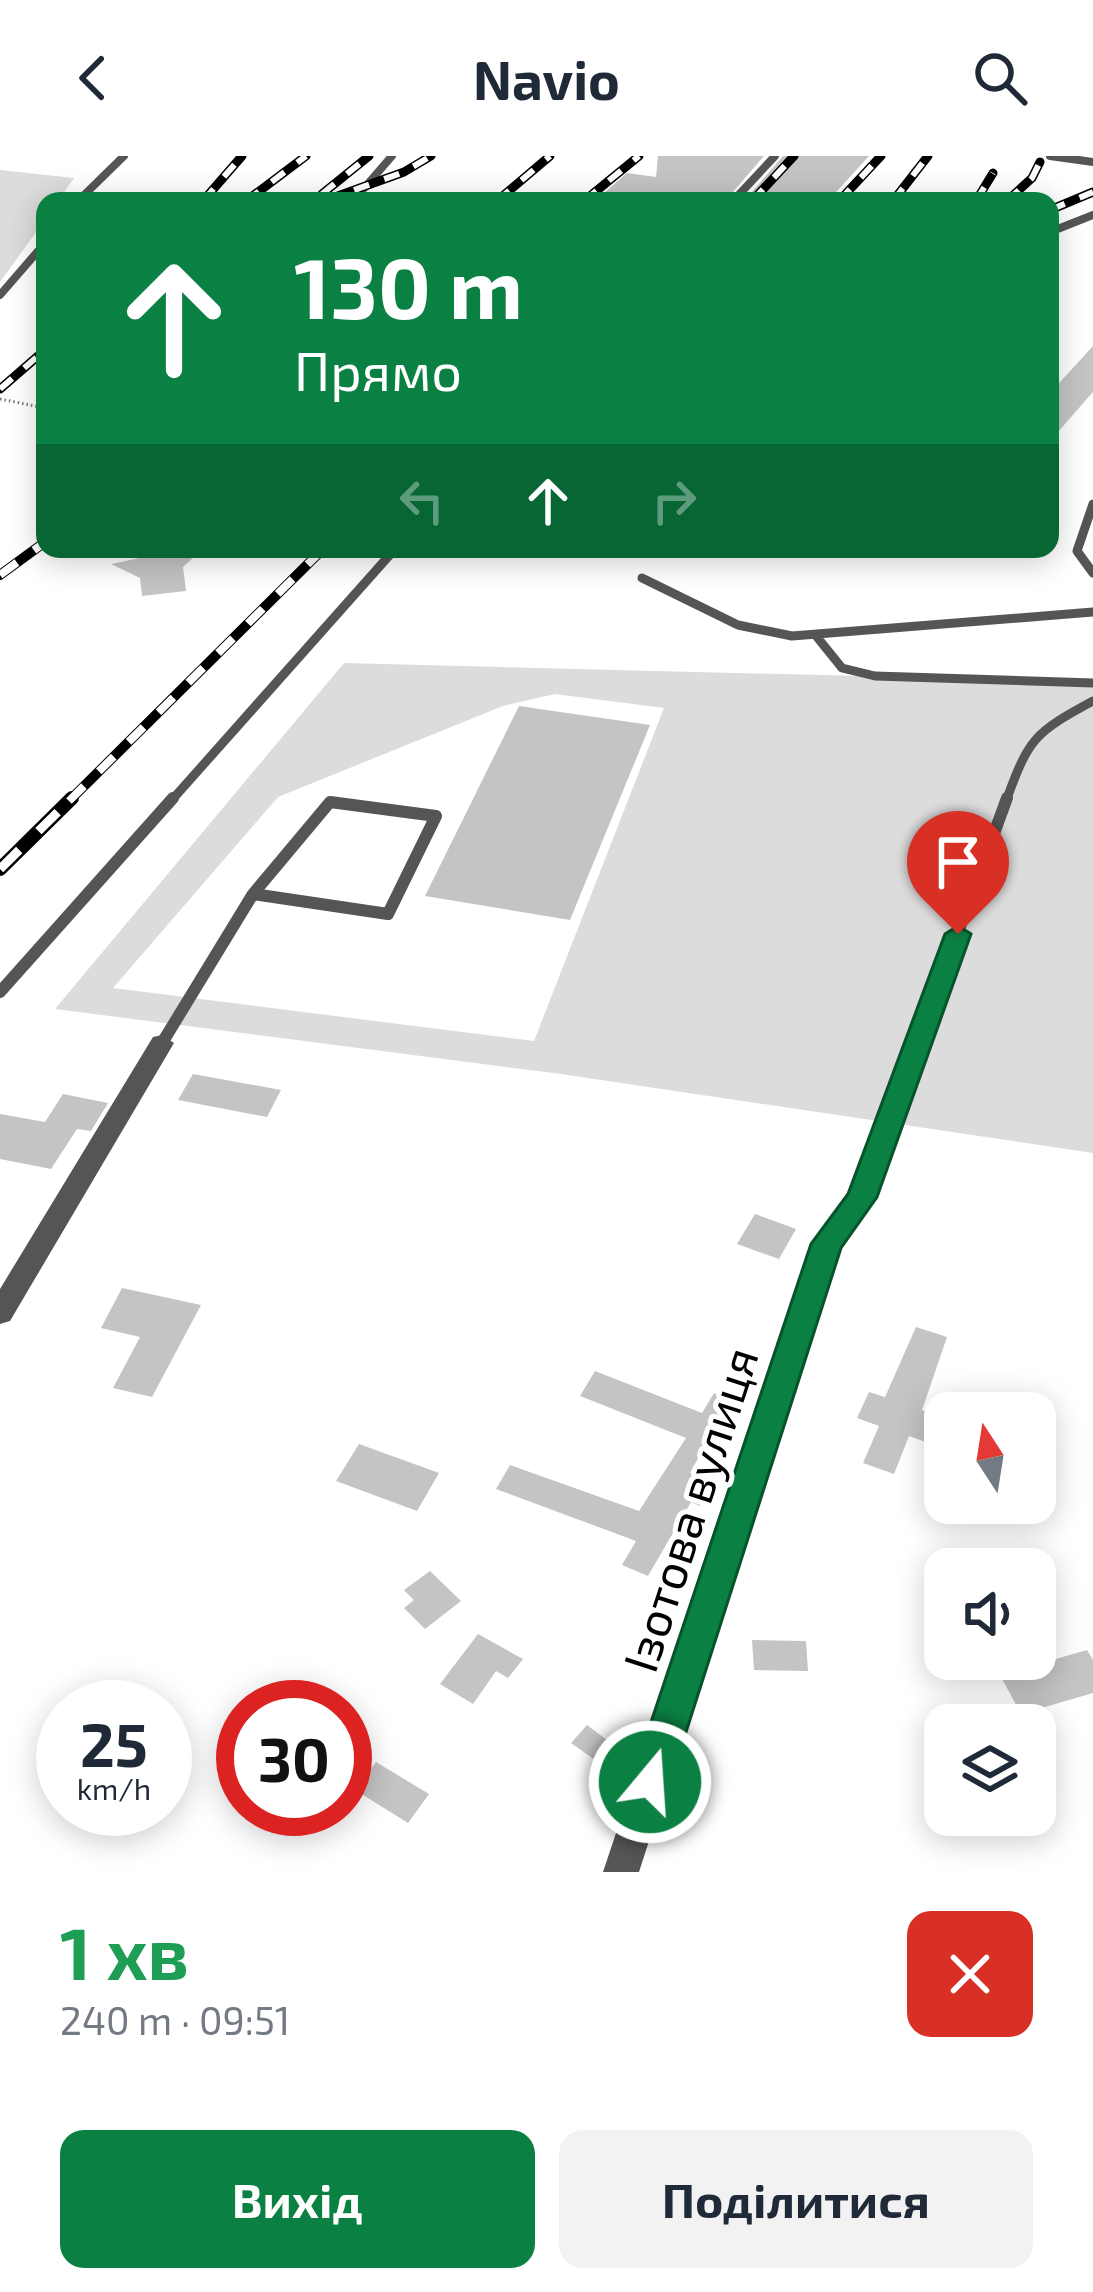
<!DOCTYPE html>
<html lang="uk">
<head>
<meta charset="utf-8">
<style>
  :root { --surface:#fff; --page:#f2f2f3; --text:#1f2937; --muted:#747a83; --accent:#0b8043 }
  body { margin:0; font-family:"Exo 2",sans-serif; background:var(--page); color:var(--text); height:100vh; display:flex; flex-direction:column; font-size:45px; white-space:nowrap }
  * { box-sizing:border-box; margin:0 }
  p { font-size:39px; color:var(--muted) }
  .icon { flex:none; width:66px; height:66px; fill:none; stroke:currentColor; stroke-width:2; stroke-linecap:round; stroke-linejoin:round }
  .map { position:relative; height:1716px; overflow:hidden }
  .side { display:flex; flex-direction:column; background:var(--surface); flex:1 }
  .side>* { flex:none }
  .banner { position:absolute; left:36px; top:36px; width:1023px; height:366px; border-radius:24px; box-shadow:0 6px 30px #0003; background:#0b8043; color:#fff; overflow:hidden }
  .needle { width:78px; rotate:348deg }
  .tools { position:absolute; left:924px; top:1236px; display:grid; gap:24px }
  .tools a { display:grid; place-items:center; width:132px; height:132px; border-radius:24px; background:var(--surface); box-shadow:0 6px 30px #0003; font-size:60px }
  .speed { position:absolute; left:36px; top:1524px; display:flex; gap:24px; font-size:60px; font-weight:700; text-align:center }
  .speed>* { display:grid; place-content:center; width:156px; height:156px; border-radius:50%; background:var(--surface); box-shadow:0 6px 30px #0003; line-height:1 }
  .speed small { font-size:30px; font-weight:400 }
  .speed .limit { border:18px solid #d22; background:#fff; color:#111 }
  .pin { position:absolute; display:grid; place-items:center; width:102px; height:102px; color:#fff; margin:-123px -51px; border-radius:50% 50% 50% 0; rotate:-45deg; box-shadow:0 0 12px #0007 }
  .pin .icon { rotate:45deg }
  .me { position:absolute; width:132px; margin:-66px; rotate:18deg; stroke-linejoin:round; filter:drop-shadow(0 0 9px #0008) }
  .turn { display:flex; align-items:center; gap:42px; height:252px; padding:0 60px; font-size:54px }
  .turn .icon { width:156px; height:156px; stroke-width:2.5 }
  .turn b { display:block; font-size:84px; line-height:102px }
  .lanes { display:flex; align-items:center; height:114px; padding:0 60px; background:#0003; justify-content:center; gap:60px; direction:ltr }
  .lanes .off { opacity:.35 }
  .round { display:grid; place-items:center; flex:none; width:126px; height:126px; border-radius:24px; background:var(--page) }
  .headline { display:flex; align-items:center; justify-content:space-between; height:204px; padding:0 60px }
  h1 { font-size:72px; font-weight:700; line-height:90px; color:#1e9e55 }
  .primary-button { display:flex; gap:24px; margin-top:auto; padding:24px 60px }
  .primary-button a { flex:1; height:138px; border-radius:24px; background:var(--accent); color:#fff; font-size:48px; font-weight:700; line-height:138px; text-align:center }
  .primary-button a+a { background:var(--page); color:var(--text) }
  header { display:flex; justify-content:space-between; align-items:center; height:156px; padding:0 60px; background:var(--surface); font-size:54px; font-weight:700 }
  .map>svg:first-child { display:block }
  .green { fill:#dcdcdc; fill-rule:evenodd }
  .building { fill:#c4c4c4 }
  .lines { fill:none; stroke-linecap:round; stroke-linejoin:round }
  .path { stroke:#777; stroke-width:3; stroke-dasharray:1.5 3; stroke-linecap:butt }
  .service-far2 { stroke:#555; stroke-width:8 }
  .service-far1 { stroke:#555; stroke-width:9 }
  .service { stroke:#555; stroke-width:12 }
  .minor { fill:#555; fill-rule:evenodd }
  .rail-far2-casing { stroke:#000; stroke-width:9 }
  .rail-far1-casing { stroke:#000; stroke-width:10 }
  .rail-casing { stroke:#000; stroke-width:14 }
  .rail-far2 { stroke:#fff; stroke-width:6; stroke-dasharray:16; stroke-linecap:butt }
  .rail-far1 { stroke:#fff; stroke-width:8; stroke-dasharray:21; stroke-linecap:butt }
  .rail { stroke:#fff; stroke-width:9; stroke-dasharray:27; stroke-linecap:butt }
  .route { fill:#0b8043; stroke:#07532c; stroke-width:3 }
  .labels { text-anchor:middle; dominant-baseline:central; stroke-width:10; stroke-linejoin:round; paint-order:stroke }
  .near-street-label { font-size:48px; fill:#000; stroke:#fff }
</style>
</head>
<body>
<header><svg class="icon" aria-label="back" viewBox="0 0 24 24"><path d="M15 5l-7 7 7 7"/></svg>Navio<svg class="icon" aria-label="search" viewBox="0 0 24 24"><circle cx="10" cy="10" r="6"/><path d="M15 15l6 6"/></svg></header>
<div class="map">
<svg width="1093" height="1716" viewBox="0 0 1093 1716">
  <rect width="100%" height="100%" fill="#fff"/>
  <path class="green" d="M0,14L74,22L58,45H45V64L0,126Z
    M344,507L1093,526V997L561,918L55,853ZM555,538L664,552L534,885L113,832L278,641L503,550Z"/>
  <path class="building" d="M658,0H764L725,45H595L627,17L656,21Z
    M783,0H869L828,45H744Z
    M1093,190V236L1050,285V237Z
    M158,393H203L183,411L186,435L142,440L140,422L111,408L149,400Z
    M519,550L650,569L570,764L425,740Z
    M193,918L281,934L267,961L178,944Z
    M63,938L108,947L91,975L77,973L51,1013L0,1003V958L45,966Z
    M755,1058L796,1073L779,1103L737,1088Z
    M122,1132L201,1149L152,1241L113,1232L140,1181L101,1172Z
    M916,1171L947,1181L922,1254L945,1262V1293L909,1280L894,1318L863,1307L879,1270L857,1262L869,1236L885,1241Z
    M595,1215L702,1257L714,1237L729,1246L690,1317L714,1328L700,1350L691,1346L648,1420L622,1409L636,1385L496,1333L510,1309L639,1355L686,1282L580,1240Z
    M359,1288L439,1317L417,1355L336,1325Z
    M430,1415L461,1445L425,1473L404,1452L414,1444L404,1434Z
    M478,1478L523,1503L508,1522L496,1515L473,1548L440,1528Z
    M752,1484L806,1485L808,1515L754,1514Z
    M1087,1494L1093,1504V1537L1021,1558L1000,1519Z
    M587,1569L631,1602L616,1619L571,1587Z
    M376,1606L429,1638L408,1667L355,1634Z"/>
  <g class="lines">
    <path class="path" d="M0,243L45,252"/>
    <path class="service-far2" d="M1050,0L1093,6
      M78,45L124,0
      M353,45L392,0
      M733,45L775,0
      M1050,76L1093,59
      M0,139L45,87"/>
    <path class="service-far1" d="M1093,348L1077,395L1093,417
      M642,422L738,469L792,480L1093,456
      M817,481L842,512L875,520L1093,527
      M171,645L395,393
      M1006,645C1029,582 1034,577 1093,545"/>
    <path class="service" d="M330,646L436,660L388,758L253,738Z
      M0,836L173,642
      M162,887L253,738
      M827,1088L861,1041L1007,642"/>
    <path class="minor" d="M162,879L174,887L10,1165L0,1168V1133L153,881Z
      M827,1078L837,1081L841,1088L639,1716H603L813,1088L817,1081Z"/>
    <defs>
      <path id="rail-far2" d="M322,38L369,0
        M203,45L242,0
        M246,45L306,0
        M324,45L404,16L431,0
        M497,45L550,0
        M584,45L639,0
        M752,45L794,0
        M839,45L881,0
        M893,45L928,0
        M976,45L993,17
        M1007,45L1032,22L1040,6
        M1050,54L1093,36
        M0,233L45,194"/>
      <path id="rail-far1" d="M0,419L45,386
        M69,645L323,393"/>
      <path id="rail" d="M0,713L72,642"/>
    </defs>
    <use href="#rail-far2" class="rail-far2-casing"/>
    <use href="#rail-far1" class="rail-far1-casing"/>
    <use href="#rail" class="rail-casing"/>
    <use href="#rail-far2" class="rail-far2"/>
    <use href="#rail-far1" class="rail-far1"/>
    <use href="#rail" class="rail"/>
  </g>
  <path class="route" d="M958,770L971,778L877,1041L841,1092L670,1626L664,1639L650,1644L636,1639L631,1626L811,1088L848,1038L945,778Z"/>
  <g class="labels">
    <g class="near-street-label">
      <text transform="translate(689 1353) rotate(-72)">Ізотова вулиця</text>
    </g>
  </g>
</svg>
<div class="tools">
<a><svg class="needle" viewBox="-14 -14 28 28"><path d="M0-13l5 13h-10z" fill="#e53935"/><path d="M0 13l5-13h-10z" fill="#747a83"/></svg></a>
<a><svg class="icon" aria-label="sound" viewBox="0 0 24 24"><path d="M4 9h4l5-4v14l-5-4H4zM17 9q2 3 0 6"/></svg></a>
<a><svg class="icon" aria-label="layers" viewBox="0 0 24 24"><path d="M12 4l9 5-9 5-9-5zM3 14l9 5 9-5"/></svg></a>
</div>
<div class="speed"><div>25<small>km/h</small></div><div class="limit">30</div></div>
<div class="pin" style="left:958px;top:778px;background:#d93025"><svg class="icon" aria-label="arrive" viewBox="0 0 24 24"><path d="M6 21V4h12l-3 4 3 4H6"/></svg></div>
<svg class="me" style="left:650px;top:1626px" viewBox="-20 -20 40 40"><circle r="17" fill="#0b8043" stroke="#fff" stroke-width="3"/><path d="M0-11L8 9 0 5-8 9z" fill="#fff"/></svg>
<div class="banner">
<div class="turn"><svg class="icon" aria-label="ahead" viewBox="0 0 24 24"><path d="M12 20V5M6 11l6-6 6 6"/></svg><div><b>130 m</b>Прямо</div></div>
<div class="lanes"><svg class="icon off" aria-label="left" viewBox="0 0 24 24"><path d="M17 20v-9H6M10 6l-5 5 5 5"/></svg><svg class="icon" aria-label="ahead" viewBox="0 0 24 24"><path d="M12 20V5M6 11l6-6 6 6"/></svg><svg class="icon off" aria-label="right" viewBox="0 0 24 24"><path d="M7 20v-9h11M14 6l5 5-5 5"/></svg></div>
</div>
</div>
<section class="side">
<div class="headline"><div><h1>1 хв</h1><p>240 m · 09:51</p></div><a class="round" style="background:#d93025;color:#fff"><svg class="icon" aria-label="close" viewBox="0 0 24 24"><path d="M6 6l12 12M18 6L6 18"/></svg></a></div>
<div class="primary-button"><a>Вихід</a><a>Поділитися</a></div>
</section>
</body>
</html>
